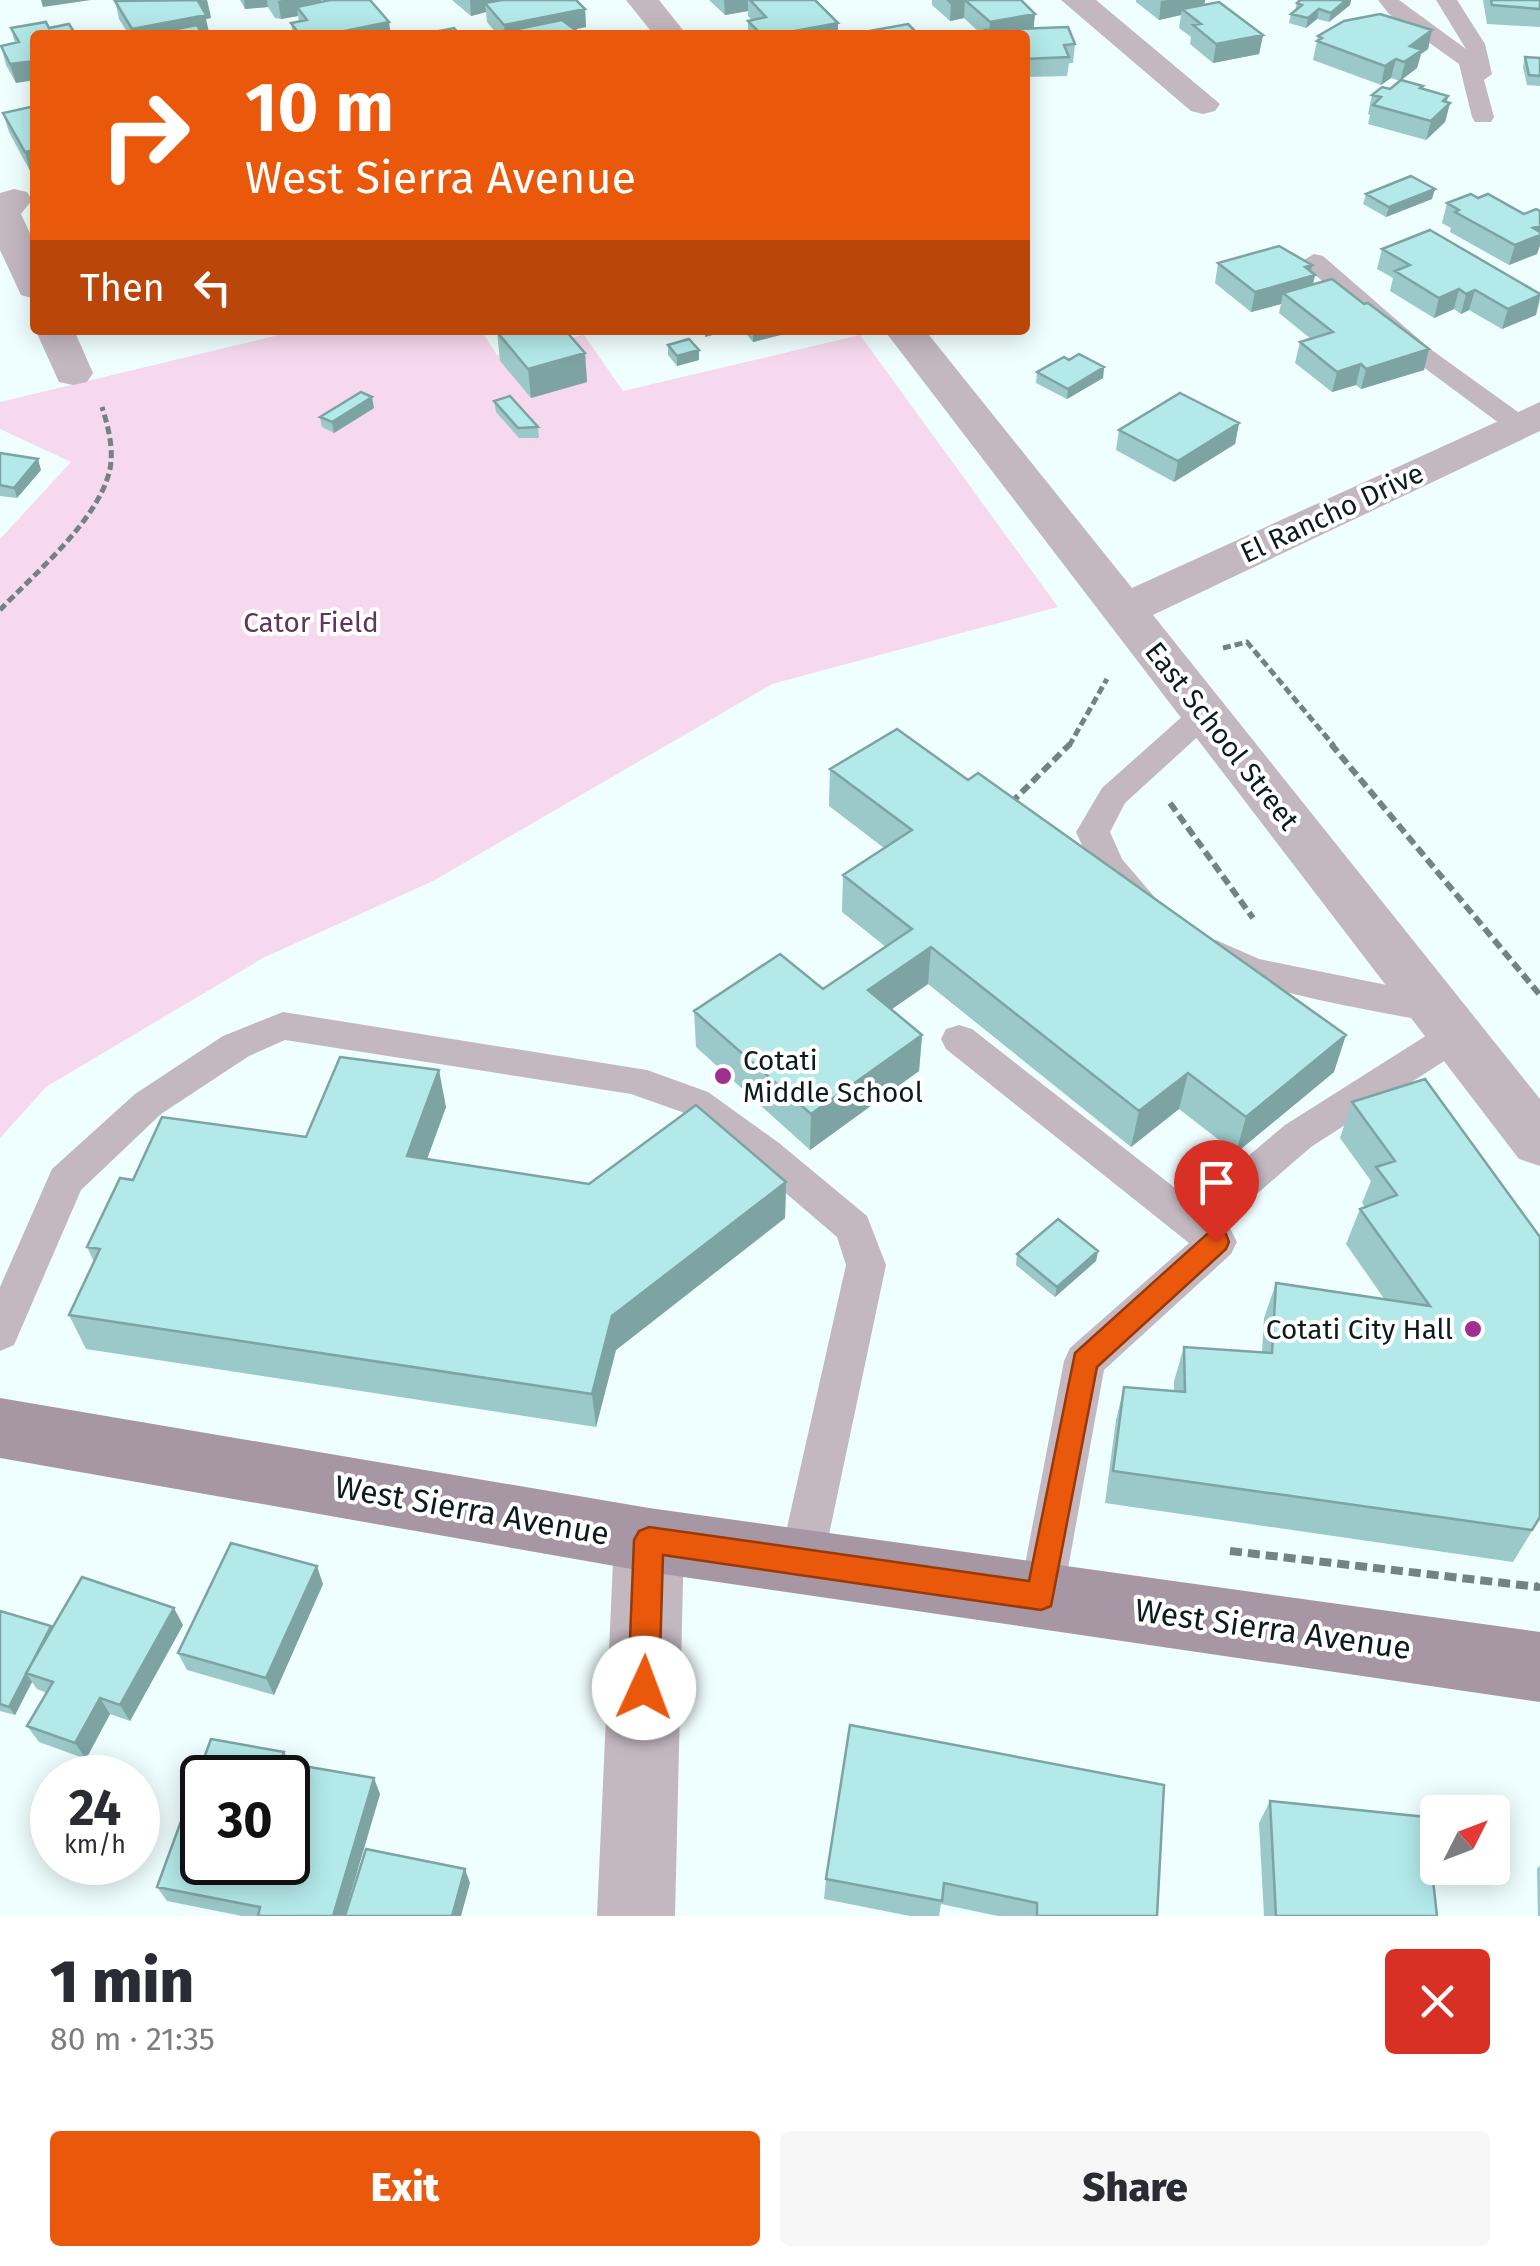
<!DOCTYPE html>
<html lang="en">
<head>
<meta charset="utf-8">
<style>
  :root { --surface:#fff; --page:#f7f7f7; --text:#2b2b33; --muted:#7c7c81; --accent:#ea580c }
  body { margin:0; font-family:"Fira Sans",sans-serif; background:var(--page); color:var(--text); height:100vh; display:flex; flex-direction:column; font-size:38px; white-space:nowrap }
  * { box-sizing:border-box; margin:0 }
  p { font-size:32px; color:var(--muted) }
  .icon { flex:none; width:55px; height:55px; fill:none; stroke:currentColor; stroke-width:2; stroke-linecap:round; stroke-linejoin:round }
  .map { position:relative; height:1916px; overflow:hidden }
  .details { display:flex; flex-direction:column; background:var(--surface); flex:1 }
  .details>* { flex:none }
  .hud { position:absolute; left:30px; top:30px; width:1000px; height:305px; border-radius:10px; box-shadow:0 5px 25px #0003; background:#ea580c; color:#fff; overflow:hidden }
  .needle { width:65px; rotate:48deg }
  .tools { position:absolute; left:1420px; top:1795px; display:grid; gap:20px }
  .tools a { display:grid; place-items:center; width:90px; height:90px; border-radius:10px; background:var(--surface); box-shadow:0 5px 25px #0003; font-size:50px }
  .speed { position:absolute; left:30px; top:1755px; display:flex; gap:20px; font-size:50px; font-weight:700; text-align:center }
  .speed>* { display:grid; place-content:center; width:130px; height:130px; border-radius:50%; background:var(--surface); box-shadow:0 5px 25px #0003; line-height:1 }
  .speed small { font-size:25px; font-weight:400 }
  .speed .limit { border:5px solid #111; border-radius:15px; background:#fff; color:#111 }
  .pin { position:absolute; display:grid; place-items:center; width:85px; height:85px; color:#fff; margin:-102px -42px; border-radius:50% 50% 50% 0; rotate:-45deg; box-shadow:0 0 10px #0007 }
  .pin .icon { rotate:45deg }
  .me { position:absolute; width:110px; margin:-55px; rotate:2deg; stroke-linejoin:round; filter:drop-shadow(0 0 8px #0008) }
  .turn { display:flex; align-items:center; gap:35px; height:210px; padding:0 50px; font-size:45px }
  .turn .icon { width:130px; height:130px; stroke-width:2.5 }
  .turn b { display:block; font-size:70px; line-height:85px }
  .then { display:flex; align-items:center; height:95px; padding:0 50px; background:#0003; gap:20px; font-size:38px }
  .round { display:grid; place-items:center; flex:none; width:105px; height:105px; border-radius:10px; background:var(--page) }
  .head { display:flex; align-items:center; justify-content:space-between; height:170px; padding:0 50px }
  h1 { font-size:60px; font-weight:800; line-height:75px }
  .action { display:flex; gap:20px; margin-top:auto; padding:20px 50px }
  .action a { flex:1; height:115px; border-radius:10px; background:var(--accent); color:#fff; font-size:40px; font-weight:800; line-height:115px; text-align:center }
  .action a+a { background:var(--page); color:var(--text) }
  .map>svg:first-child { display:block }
  .green { fill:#f6d9ee }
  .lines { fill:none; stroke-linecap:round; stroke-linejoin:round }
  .path-far2 { stroke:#738282; stroke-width:5; stroke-dasharray:8 4; stroke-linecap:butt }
  .path-far1 { stroke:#738282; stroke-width:6; stroke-dasharray:10 5; stroke-linecap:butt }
  .path { stroke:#738282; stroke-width:8; stroke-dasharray:12 6; stroke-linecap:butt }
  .lane { fill:#c3b7c0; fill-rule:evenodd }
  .street { fill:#c3b7c0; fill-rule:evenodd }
  .secondary { fill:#a796a3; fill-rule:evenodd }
  .wall { fill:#9bc8c8 }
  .shaded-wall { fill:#7ea3a3 }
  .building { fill:#b4e9e9; stroke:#7ea3a3; stroke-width:2.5; fill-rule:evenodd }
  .route { fill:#ea580c; stroke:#983908; stroke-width:2.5 }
  .poi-dot { fill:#a0308e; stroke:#fff; stroke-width:4 }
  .labels { text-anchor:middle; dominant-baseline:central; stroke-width:8; stroke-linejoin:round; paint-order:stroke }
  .street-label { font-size:28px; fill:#0c1b1b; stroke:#fff }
  .park-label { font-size:28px; fill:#623459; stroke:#fff }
  .poi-label { font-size:28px; fill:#0c1b1b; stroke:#fff; text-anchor:start }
  .near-street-label { font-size:32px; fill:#0c1b1b; stroke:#fff }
</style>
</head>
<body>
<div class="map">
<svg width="1540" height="1916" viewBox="0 0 1540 1916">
  <rect width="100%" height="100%" fill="#effefe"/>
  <path class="green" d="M300,330H481L497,355L584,335L623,391L860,335L1058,607L772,684L433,881L263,958L46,1087L0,1138V539L71,462L0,429V402Z"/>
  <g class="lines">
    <path class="path-far2" d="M0,610C35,573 99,520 110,469C114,449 108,426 102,407
      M1223,648L1247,642L1334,746
      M1069,746L1107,679"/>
    <path class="path-far1" d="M1331,744L1540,995
      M1011,803L1070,744
      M1170,803L1253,918"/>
    <path class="path" d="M1230,1551L1538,1587L1540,1584"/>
    <path class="lane" d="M1378,0H1399L1466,49L1436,0H1457L1485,44L1492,74L1484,80L1494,117L1491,122H1475L1472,117L1459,64L1389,14Z
      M1314,254L1323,256L1429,348L1529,420L1533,426L1529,432H1511L1411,358L1305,266L1302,261Z
      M1205,703L1216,706L1221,713L1216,720L1125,803L1110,832L1122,859L1157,900L1152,909C1114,920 1089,860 1076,832L1102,788L1194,706Z
      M1216,940L1259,959L1436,995L1449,999L1454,1009L1449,1019L1436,1023C1391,1013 1218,988 1199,953L1204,944Z
      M283,1012L647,1070L708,1092L779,1143L867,1216L886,1265L823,1563L817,1578L801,1584L785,1578L779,1563L846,1265L837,1237L753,1165L682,1112L631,1094L285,1040L249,1056L161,1114L81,1190L14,1345L0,1351V1287L52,1169L135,1094L223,1036Z
      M1456,1021L1469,1025L1474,1035L1469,1045L1311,1147L1222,1224L1231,1230L1237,1242L1231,1254L1104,1370L1063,1596L1057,1611L1041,1617L1025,1611L1019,1596L1064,1361L1070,1348L1189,1243L946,1049L941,1039L946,1029L959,1025L972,1029L1193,1202L1285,1125L1443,1025Z"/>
    <path class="street" d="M626,0H659L687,35H654Z
      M1061,0H1096L1220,104L1215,111L1203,114L1191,111Z
      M14,189L27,192L32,200L21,214L35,244V299L21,295L0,250V193Z
      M35,329L74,330L93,373L87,382L73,385L59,382Z
      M884,330H925L1132,588L1540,402V431L1153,615L1540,1099V1166L1519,1159Z
      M649,1508L673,1517L684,1540L675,1916H597L614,1540L625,1517Z"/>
    <path class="secondary" d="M0,1398L649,1508L1540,1632V1702L649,1572L0,1458Z"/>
  </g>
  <path class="wall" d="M207,0L211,18L206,19L209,33L203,35H129L119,19L115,1Z
    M240,0H321V2L391,35H293L291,23L299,21L298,16L281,19L275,18L268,7L245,9Z
    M452,0H576L585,9L586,27L575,29L497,34L487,22L486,12L471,16Z
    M709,0H815L838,35H748V21L752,20L748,16V11L725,15Z
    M932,0H1021L1035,14L1033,29L1075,44L1073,63H1069L1067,76L1025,77V35H982L964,18L950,21L932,5Z
    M1136,0H1205L1204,5L1263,35L1259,54L1213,63L1190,44L1191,37L1179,28L1181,15L1159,20L1136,2Z
    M1300,0H1351L1350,5L1329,22L1317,19L1306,28L1289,23L1291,14L1295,10L1297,3Z
    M1483,0H1540V27L1487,24Z
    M46,22L16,83L6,65L1,46L15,43L11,28Z
    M1432,30L1428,49L1421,54L1417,68L1401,80L1423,86L1422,89L1450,103L1445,122L1426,140L1368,124L1370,115L1368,114L1372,95L1390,89L1400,81L1391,78L1381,85L1313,60L1318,36Z
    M1525,57L1540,58V86L1527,85L1523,67Z
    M35,106L30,171L9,132L3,113Z
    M1366,194L1432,199L1386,217L1363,204Z
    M1478,198L1524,214L1540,211V245L1537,254L1509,265L1450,232L1451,228L1442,223L1447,203Z
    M1382,249L1540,294V300L1536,315L1502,329L1469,310L1461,314L1454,309L1434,318L1390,291L1393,278L1377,269Z
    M1218,263L1311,271L1313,284L1424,370L1361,389L1356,385L1332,392L1295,363L1300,342L1311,339L1279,313L1281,304L1251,312L1215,283Z
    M743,330H796V331L753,342Z
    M497,332L585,353L587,382L531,398L500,361Z
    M668,345L699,350V360L677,366L668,355Z
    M1069,360L1104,367L1103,378L1067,399L1036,383L1037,372Z
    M494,401L538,427L539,438H519L496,412Z
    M374,408L334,433L322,427L320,417Z
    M1239,423L1235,444L1174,482L1116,450L1119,430Z
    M0,453L41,470L17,498L0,496Z
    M830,769L1334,1072L1236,1153L1179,1109L1131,1147L928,984L892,1009L922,1035L919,1071L810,1150L696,1047L694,1011L823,989L886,947L842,912L843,875L884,848L829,806Z
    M1425,1079L1540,1518L1513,1562L1105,1503L1116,1420L1124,1387L1174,1391V1381L1184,1347L1262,1352L1264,1318L1276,1283L1385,1300L1346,1244L1360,1209L1365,1207L1362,1203L1371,1181L1340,1138L1352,1102Z
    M446,1107L427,1159L589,1184L786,1182L785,1218L616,1350L596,1427L86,1349L69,1315L94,1262L87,1247L133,1180L306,1137Z
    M1098,1251L1096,1261L1055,1297L1016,1265L1017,1254Z
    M323,1584L274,1695L187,1670L178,1653Z
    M0,1611L51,1626L52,1627L183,1625L130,1721L110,1714L86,1759L39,1742L27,1726L47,1693L37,1689L32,1682L15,1715L0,1711Z
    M850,1725L1157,1916H998L941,1904L939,1916H910L824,1899L826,1879Z
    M284,1752L290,1763L380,1794L344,1916H242L167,1901L157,1887Z
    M1270,1801L1437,1916H1264L1259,1823Z
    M1540,1865V1916H1538L1537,1869Z"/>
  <path class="shaded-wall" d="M41,0H91L43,7Z
    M207,0L211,18L206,19L209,33L201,35H134L132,29L198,1Z
    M244,0H267L268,7L245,9Z
    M282,0H321L323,12L297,7L298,16L281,19L278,1Z
    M470,0H497L498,9L485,3L486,12L471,16Z
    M724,0H748V11L725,15Z
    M965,0L964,18L950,21L951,3Z
    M1169,0H1205L1203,11L1182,9L1181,15L1159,20L1161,1Z
    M1346,0H1351L1350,5L1329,22L1331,13Z
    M585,9L586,27L548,35H505L504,25Z
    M1319,9L1317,19L1306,28L1308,18Z
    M1035,14L1033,33L989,35L990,22Z
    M389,22L391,35H325Z
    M838,23V35H773Z
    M1432,30L1428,49L1421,54L1417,68L1400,81L1410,46Z
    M1263,35L1259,54L1213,63L1216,44Z
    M1396,59L1391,78L1381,85L1385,66Z
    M35,61V80L16,83L10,64Z
    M1448,96L1446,107L1450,103L1445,122L1426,140L1431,121Z
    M35,150V170L30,171L25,152Z
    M1435,189L1432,199L1386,217L1389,207Z
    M1540,226V245L1537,254L1509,265L1515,245L1533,228Z
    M1312,265L1310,277L1315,275L1311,295L1283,293L1281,304L1251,312L1255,292L1305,267Z
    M1459,289L1454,309L1434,318L1439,298Z
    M1475,290L1469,310L1461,314L1466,294Z
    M1540,295L1536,315L1502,329L1508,309Z
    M705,330H732L705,337Z
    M753,330H796V331L753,342Z
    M1429,349L1424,370L1361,389L1366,369Z
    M699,350V360L677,366V356Z
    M585,353L587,382L531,398L528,369Z
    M1361,364L1356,385L1332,392L1337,372Z
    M1104,367L1103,378L1067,399L1068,389Z
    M372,397L374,408L334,433L332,422Z
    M1239,423L1235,444L1174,482L1178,461Z
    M38,459L41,470L17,498L14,488Z
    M931,947L928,984L866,1027L868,990Z
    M922,1035L919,1071L810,1150L811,1114Z
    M1346,1035L1334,1072L1236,1153L1246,1117Z
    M439,1070L446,1107L415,1192L407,1156Z
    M1188,1073L1179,1109L1131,1147L1139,1111Z
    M786,1182L785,1218L616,1350L596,1427L592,1394L612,1316Z
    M1098,1251L1096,1261L1055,1297L1057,1287Z
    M317,1566L323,1584L274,1695L266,1678Z
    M174,1608L183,1625L130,1721L120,1705Z
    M26,1673L32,1682L15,1715L9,1707Z
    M100,1698L110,1714L86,1759L75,1743Z
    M284,1752L292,1768L280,1762Z
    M374,1778L380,1794L344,1916H333Z
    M465,1869L470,1883L461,1916H452Z"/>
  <path class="building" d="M203,0L198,1L206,15L132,29L115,1Z
    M330,0H370L389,22L325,35H300L291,23L307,20L297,7Z
    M502,0H576L585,9L504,25L485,3Z
    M750,0H815L838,23L773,35H762L748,21L766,17Z
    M948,0H1021L1035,14L990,22L965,0L951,3Z
    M1300,0H1346L1331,13L1319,9L1308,18L1291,14L1302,5L1297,3Z
    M1491,0H1540V9L1492,5Z
    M1219,2L1263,35L1216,44L1193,25L1201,24L1182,9Z
    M1380,14L1432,30L1410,46L1422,50L1404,62L1396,59L1385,66L1317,41L1322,38L1318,36L1344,21Z
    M562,20L582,35L493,34Z
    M46,22L49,28L69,24L76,35H35V61L10,64L1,46L19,42L11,28Z
    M908,24L919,35H873L869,31Z
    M197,25L203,35H145Z
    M1068,27L1075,44L1064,45L1069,57L1025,59V35H986L985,30Z
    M454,28L460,35H419Z
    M1525,57L1540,58V76L1529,75Z
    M1401,80L1423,86L1420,88L1448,96L1443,101L1450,103L1431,121L1373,105L1381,97L1372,95L1382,87L1390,89Z
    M35,106V150L25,152L3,113Z
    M1411,176L1435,189L1389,207L1366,194Z
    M1471,194L1478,198L1488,194L1524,214L1536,209L1540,211V226L1533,228L1540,232V235L1515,245L1455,212L1459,210L1447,203Z
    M1430,230L1540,294V295L1508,309L1475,290L1466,294L1459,289L1439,298L1395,271L1410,265L1382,249Z
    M1279,246L1312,265L1305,267L1315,275L1255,292L1218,263Z
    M1332,279L1364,304L1368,303L1429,349L1366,369L1361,364L1337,372L1300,342L1333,332L1283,293Z
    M505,330H565L585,353L528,369L497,332Z
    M689,339L699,350L677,356L668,345Z
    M1079,354L1104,367L1068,389L1037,372L1064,357L1069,360Z
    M361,392L372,397L332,422L320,417Z
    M1180,393L1239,423L1178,461L1119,430Z
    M510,396L538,427L518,428L494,401Z
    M0,453L38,459L14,488L0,485Z
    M897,729L968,780L978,773L1346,1035L1246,1117L1188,1073L1139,1111L931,947L868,990L922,1035L811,1114L694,1011L780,954L823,989L912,929L843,875L912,830L830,769Z
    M340,1057L439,1070L407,1156L589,1184L696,1105L786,1182L612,1316L592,1394L69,1315L100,1249L87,1247L120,1178L133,1180L162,1117L306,1137Z
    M1425,1079L1540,1237V1517L1532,1530L1113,1471L1124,1387L1185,1392L1184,1347L1272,1353L1276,1283L1430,1306L1360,1209L1397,1195L1376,1167L1395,1161L1352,1102Z
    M1058,1219L1098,1251L1057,1287L1017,1254Z
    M231,1543L317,1566L266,1678L178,1653Z
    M82,1577L174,1608L120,1705L100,1698L75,1743L27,1726L53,1682L26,1673Z
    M0,1611L51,1626L9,1707L0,1704Z
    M850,1725L1164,1785L1157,1916H1037V1903L944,1883L942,1901L826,1879Z
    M211,1739L284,1752L280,1762L374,1778L333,1916H258L260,1907L157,1887ZM202,1778H288V1862H202Z
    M1270,1801L1426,1817L1437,1916H1276Z
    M366,1849L465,1869L452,1916H345Z"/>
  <path class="route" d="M1216,1231L1226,1234L1229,1242L1226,1249L1097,1367L1051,1606L1041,1610L663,1555L659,1688L654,1698L644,1703L633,1698L628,1688L634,1540L639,1531L649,1527L1029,1581L1075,1353L1207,1234Z"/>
  <g class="poi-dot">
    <circle cx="723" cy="1076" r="10"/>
    <circle cx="1473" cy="1329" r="10"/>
  </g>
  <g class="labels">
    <g class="street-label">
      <text transform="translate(1332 513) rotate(-25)">El Rancho Drive</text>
      <text transform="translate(1222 736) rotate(52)">East School Street</text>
    </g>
    <g class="park-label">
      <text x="311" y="622">Cator Field</text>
    </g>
    <g class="poi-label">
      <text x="743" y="1060">Cotati<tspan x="743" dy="32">Middle School</tspan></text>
      <text x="1453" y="1329" text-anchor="end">Cotati City Hall</text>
    </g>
    <g class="near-street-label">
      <text transform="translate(472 1510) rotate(10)">West Sierra Avenue</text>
      <text transform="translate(1273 1629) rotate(8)">West Sierra Avenue</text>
    </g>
  </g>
</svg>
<div class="tools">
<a><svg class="needle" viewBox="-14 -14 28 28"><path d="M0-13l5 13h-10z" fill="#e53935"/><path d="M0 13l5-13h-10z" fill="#7c7c81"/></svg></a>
</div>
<div class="speed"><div>24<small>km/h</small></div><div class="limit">30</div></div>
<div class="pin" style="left:1216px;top:1242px;background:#d93025"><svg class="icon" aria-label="arrive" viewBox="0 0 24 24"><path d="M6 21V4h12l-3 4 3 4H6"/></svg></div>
<svg class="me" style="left:644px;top:1688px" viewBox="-20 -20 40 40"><circle r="19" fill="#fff"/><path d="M0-13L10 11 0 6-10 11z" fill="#ea580c"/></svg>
<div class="hud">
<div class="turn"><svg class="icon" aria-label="right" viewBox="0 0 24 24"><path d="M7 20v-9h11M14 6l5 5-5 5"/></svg><div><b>10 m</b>West Sierra Avenue</div></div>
<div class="then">Then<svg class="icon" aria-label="left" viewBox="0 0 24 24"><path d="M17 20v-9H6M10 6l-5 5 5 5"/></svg></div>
</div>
</div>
<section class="details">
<div class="head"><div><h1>1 min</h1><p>80 m · 21:35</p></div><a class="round" style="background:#d93025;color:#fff"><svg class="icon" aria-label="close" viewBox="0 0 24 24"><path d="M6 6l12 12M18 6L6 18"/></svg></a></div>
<div class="action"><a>Exit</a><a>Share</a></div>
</section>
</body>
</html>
